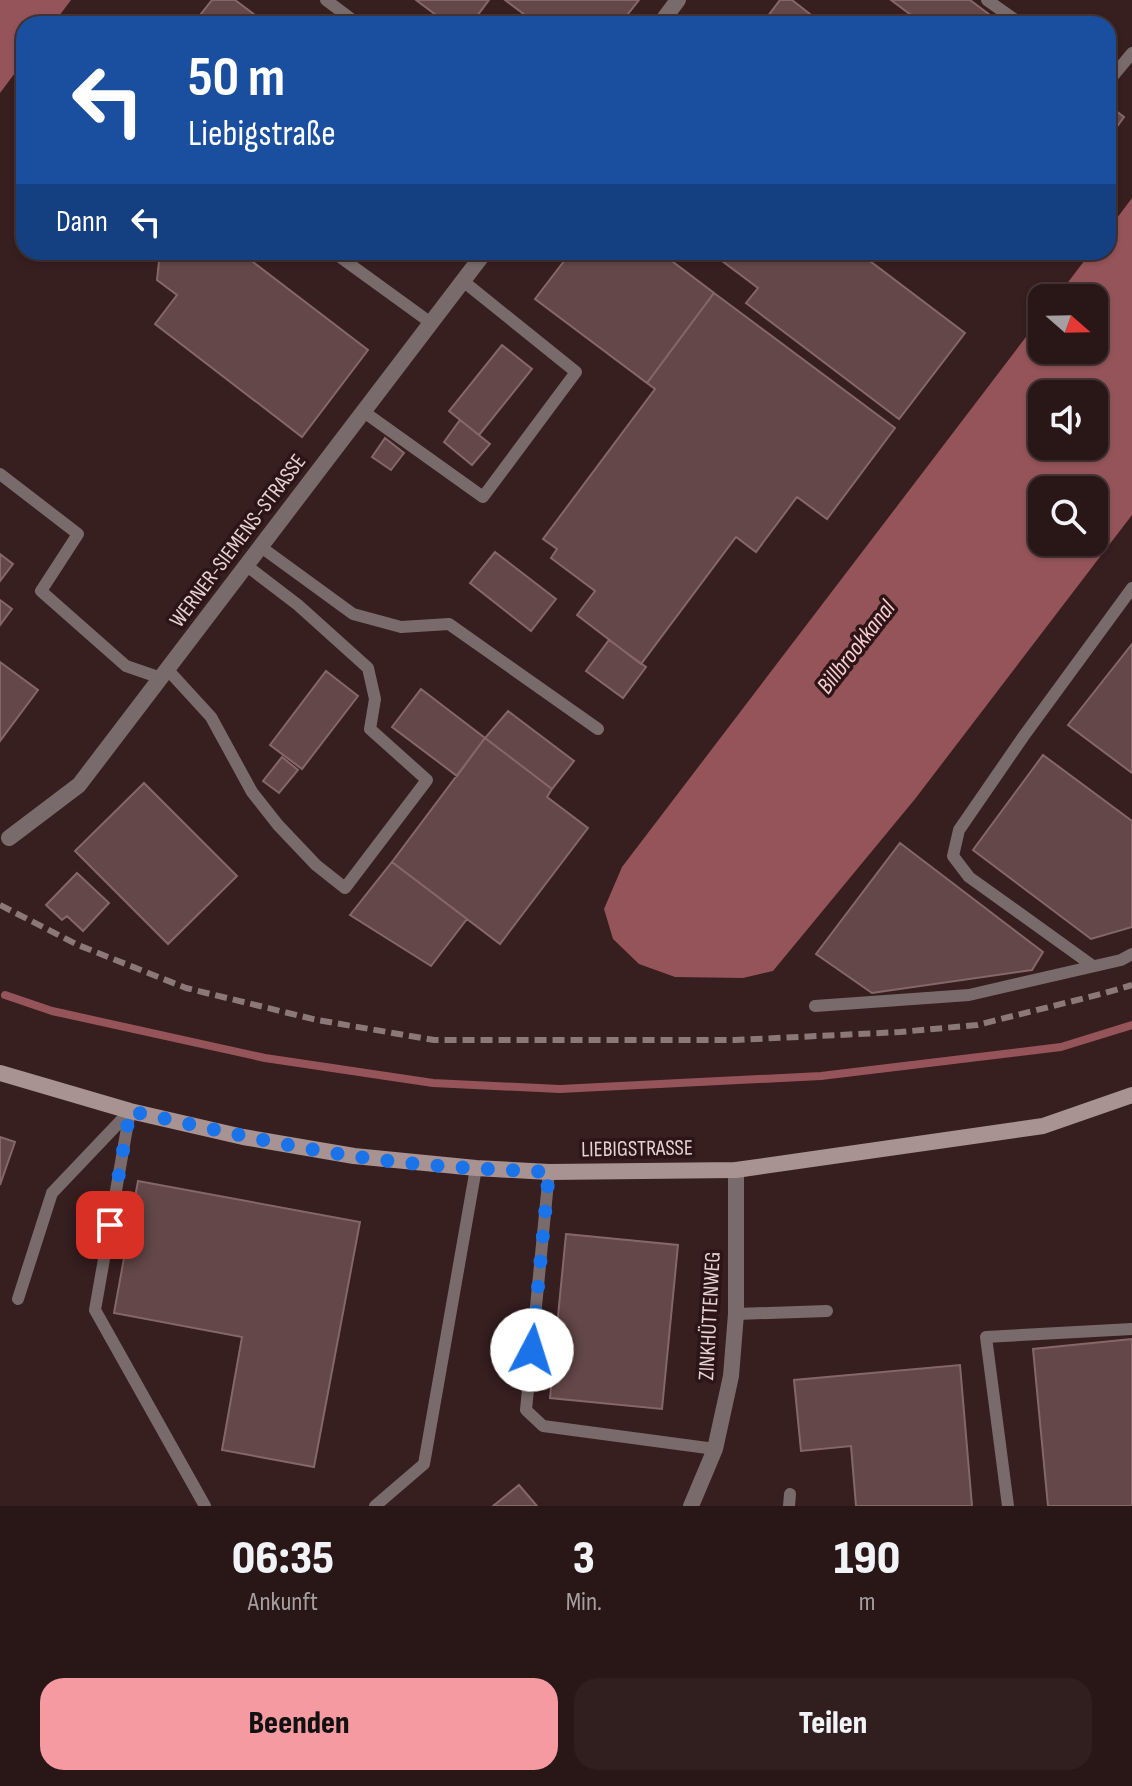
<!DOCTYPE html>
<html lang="de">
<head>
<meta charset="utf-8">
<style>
  :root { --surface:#291617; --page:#311f20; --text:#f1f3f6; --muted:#a59fa1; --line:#453536; --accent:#f49aa0 }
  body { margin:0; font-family:"Sofia Sans Condensed",sans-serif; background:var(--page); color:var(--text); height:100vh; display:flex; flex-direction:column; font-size:30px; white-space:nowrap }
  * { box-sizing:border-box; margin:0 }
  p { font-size:26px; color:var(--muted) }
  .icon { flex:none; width:44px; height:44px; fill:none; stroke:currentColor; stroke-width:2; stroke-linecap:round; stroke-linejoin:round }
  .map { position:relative; height:1506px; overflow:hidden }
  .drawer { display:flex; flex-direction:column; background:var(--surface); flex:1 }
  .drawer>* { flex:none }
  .top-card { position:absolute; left:16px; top:16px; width:1100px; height:244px; border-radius:24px; box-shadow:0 2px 6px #0004,0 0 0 2px var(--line); background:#1a4fa0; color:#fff; overflow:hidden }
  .needle { width:52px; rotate:110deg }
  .tools { position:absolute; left:1028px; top:284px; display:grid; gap:16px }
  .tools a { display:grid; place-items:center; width:80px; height:80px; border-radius:16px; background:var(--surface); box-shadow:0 2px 6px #0004,0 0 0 2px var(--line); font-size:40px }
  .pin { position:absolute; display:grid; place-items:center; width:68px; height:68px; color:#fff; margin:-34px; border-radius:16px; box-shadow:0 4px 12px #0006 }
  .me { position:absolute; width:88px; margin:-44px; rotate:5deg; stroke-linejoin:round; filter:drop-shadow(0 0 6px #0008) }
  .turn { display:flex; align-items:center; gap:28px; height:168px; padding:0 40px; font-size:36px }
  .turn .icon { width:104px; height:104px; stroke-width:2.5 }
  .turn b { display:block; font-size:56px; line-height:68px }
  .then { display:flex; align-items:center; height:76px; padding:0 40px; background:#0003; gap:16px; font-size:30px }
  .eta { display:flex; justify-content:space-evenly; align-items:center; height:136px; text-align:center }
  .eta b { font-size:48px; font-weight:800; line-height:56px }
  .action { display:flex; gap:16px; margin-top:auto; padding:16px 40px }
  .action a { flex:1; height:92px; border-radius:24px; background:var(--accent); color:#111; font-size:32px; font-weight:800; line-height:92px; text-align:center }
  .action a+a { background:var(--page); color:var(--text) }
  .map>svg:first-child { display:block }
  .water { fill:#955459; fill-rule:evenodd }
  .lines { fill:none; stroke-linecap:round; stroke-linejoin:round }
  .stream { stroke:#955459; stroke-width:8 }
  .building { fill:#644748; stroke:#866768; stroke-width:2 }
  .service { stroke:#796b6b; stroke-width:12 }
  .minor { stroke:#796b6b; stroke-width:16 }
  .secondary { stroke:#a89292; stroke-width:16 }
  .rail { stroke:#8d7878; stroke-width:6; stroke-dasharray:12 6; stroke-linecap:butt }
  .route { stroke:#1a73e8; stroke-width:14; stroke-dasharray:0 25.2 }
  .labels { text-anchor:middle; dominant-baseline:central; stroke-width:7; stroke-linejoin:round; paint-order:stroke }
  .street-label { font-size:22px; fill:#e5d3d3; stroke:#2d1416 }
  .water-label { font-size:24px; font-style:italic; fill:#f8cfd0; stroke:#2d1416 }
</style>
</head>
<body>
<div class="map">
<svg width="1132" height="1506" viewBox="0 0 1132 1506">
  <rect width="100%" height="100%" fill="#371e1f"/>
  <path class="water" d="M0,0H71L53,24H24V61L0,93Z
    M1132,198V515L915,799L773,971L743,978L675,977L639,964L613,939L604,909L622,867L1042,316V350H1094V298H1056L1091,252H1108V230ZM1042,394H1094V446H1042ZM1042,490H1094V542H1042Z"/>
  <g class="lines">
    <path class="stream" d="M5,995L52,1011L265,1058L433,1083L560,1089L821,1076L1061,1047L1132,1025"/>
  </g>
  <path class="building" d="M212,0H235L267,24H193Z
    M416,0H489L471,24H448Z
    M505,0H639L620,24H537Z
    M780,0H792L815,18L811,24H762Z
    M891,0H970L1002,24H923Z
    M1108,105L1124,117L1108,139Z
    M160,252H240L368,350L302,437L155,324L177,295L157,280Z
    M571,252H660L714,293L647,383L535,299Z
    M710,252H858L965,333L899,419L746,303L758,288Z
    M714,293L895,428L827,519L797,497L756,552L736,537L641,664L577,615L595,591L551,558L557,549L543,539L655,389L647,383Z
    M502,345L532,369L479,435L449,411Z
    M460,420L490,444L472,465L444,442Z
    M385,438L404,453L391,470L372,457Z
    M495,552L556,599L531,631L470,583Z
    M0,554L13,564L0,581Z
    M0,600L12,609L0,625Z
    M609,640L646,667L623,698L586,671Z
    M1132,644V773L1068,725Z
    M0,662L38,690L0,741Z
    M326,671L358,696L302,769L270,745Z
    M421,689L485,738L457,776L392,727Z
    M508,711L574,761L552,789L485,738Z
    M485,738L552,789L547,797L588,828L500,944L392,862Z
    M1043,755L1132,821V927L1091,939L973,850Z
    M282,757L298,770L279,793L263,781Z
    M144,783L237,876L168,944L75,851Z
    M900,843L1043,952L1032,970L872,993L816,954Z
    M392,862L467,919L431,966L350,915Z
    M77,873L109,903L83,931L67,916L62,920L46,905Z
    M0,1137L15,1142L0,1185Z
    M138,1181L360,1222L314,1467L222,1450L242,1337L114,1313Z
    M566,1234L678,1245L662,1409L550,1398Z
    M1132,1339V1506H1048L1033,1349Z
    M960,1365L972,1506H856L851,1446L801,1451L794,1380Z
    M519,1485L537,1506H493Z"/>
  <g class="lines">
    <path class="service" d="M326,0L358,24
      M987,0L1021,24
      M1108,82L1132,53
      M333,252L431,323
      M364,412L483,497L576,372L463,281
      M0,474L78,534L41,591L126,666L161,678
      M261,547L353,614L401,627L449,624L598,729
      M168,670L211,717L252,792L278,825L316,865L345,888L427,780L370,729L375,699L368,668L298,605L247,566
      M1093,966L969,877L953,856L959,830L1023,737L1132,588
      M815,1006L969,995L1121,960L1132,954
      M130,1111L95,1310L205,1506
      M549,1172L526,1410L543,1426L715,1449
      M18,1299L52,1193L130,1111
      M736,1314L827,1311
      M375,1506L424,1464L476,1168
      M789,1506L790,1494
      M1008,1506L986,1337L1132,1329"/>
    <path class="minor" d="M660,24L678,0
      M9,838L79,785L485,252
      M691,1506L715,1449L731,1376L736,1314V1170"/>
    <path class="secondary" d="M0,1073L130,1111L243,1137L354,1156L476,1168L549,1172L736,1170L1043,1126L1132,1095"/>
    <path class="rail" d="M0,905L78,945L186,988L317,1020L434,1040H735L900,1032L977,1025L1105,993L1132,985"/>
  </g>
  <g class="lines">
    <path class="route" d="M110,1225L130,1111C204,1127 278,1145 353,1156C417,1166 483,1169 549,1172L532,1350"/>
  </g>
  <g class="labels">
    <g class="street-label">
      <text transform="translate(238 541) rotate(-53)">WERNER-SIEMENS-STRASSE</text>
      <text transform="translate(637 1149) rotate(-1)">LIEBIGSTRASSE</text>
      <text transform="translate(710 1316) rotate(-87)">ZINKHÜTTENWEG</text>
    </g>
    <g class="water-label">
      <text transform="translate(856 647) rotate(-52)">Billbrookkanal</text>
    </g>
  </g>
</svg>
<div class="tools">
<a><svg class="needle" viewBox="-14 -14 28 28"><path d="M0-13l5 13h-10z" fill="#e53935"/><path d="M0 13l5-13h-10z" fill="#a59fa1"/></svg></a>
<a><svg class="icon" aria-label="sound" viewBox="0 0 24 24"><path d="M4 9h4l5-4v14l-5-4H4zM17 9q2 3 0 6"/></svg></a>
<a><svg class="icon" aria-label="search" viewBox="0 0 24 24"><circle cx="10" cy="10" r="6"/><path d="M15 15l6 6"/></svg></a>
</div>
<div class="pin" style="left:110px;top:1225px;background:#d93025"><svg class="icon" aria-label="arrive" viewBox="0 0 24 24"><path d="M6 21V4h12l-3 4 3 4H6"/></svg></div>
<svg class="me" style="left:532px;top:1350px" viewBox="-20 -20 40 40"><circle r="19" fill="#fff"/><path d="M0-13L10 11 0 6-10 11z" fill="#1a73e8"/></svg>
<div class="top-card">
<div class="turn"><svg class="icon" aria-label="left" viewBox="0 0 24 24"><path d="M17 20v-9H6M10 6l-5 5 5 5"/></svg><div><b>50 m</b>Liebigstraße</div></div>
<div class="then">Dann<svg class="icon" aria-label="left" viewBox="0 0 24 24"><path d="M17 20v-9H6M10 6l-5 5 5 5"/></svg></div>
</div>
</div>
<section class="drawer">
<div class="eta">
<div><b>06:35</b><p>Ankunft</p></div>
<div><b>3</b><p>Min.</p></div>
<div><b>190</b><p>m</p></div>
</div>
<div class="action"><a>Beenden</a><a>Teilen</a></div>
</section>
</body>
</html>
